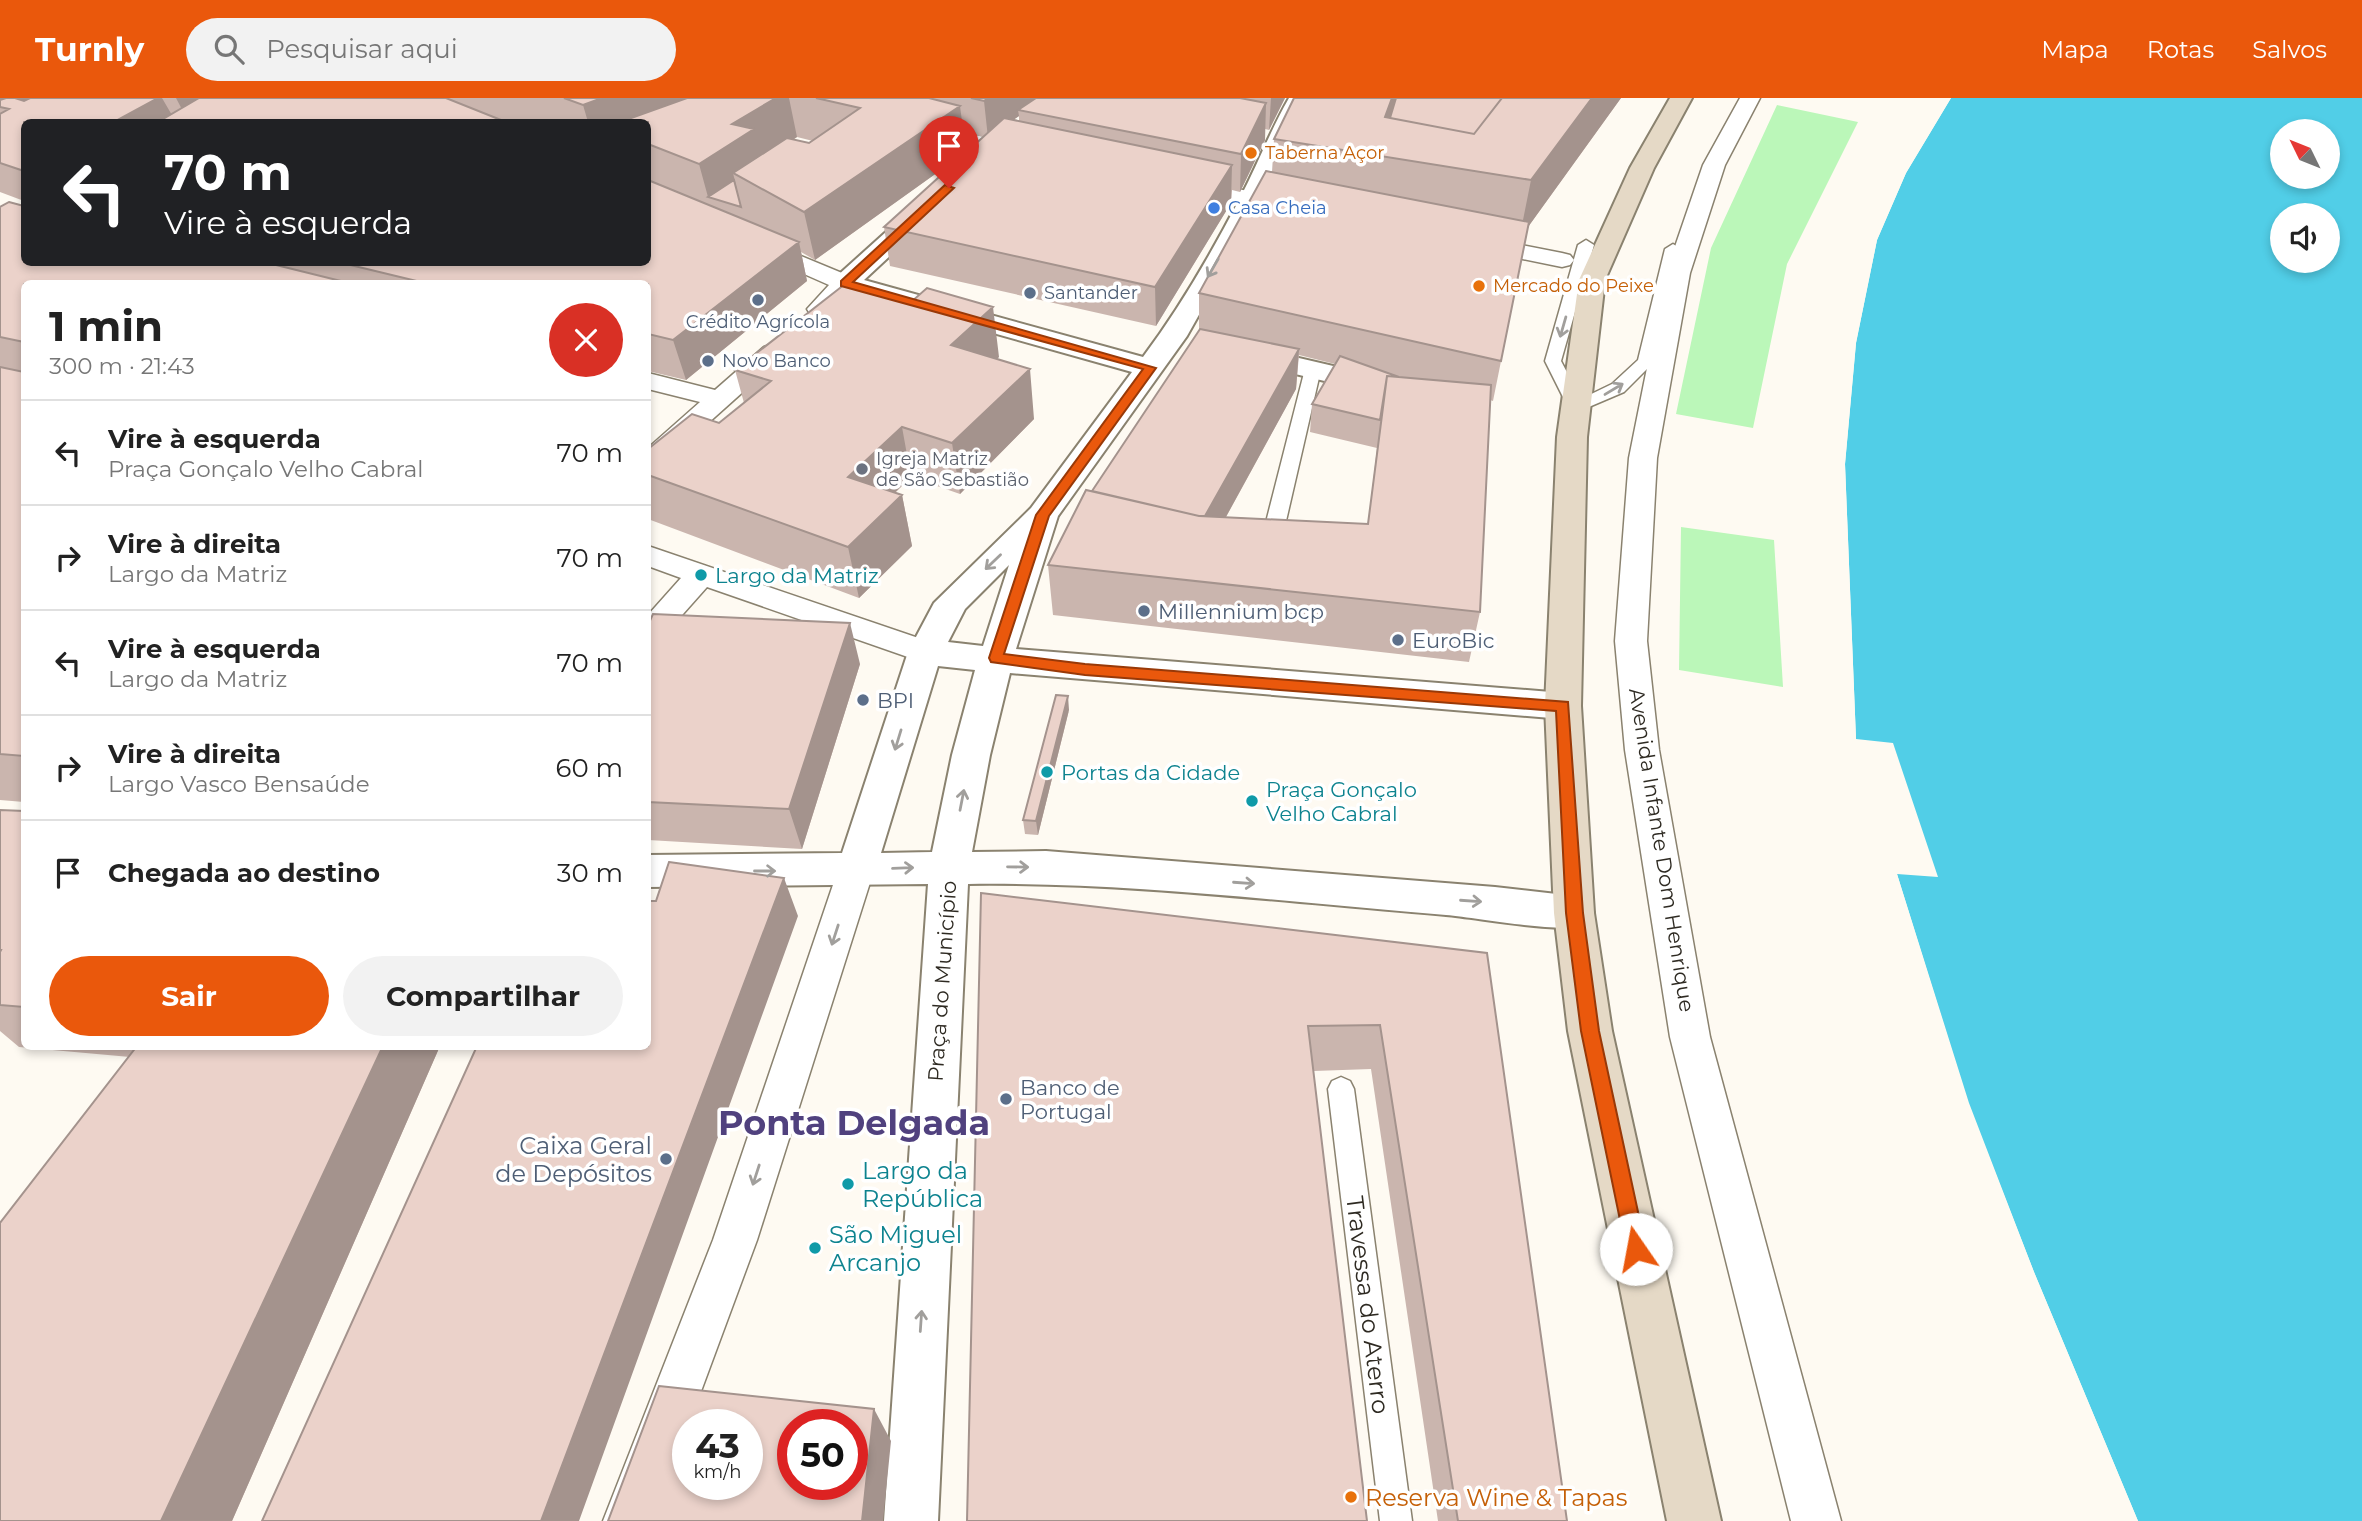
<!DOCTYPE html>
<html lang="pt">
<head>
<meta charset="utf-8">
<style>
  :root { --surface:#fff; --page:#f2f2f2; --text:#222; --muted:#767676; --line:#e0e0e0; --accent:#ea580c }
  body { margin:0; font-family:Montserrat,sans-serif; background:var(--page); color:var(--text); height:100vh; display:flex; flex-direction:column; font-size:26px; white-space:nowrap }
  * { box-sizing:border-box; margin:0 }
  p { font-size:23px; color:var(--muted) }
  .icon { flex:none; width:38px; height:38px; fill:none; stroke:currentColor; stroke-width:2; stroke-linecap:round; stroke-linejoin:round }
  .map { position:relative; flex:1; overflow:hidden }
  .side { position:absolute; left:21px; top:182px; width:630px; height:770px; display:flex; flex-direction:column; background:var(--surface); border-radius:10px; box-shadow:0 4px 10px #0003 }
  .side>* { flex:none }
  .banner { position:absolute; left:21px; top:21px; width:630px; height:147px; border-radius:10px; box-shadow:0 4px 10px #0003; background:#202124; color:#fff; overflow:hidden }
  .needle { width:46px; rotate:313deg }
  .tools { position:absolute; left:2270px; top:21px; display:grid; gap:14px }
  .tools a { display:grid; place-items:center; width:70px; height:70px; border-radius:50%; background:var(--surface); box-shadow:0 4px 10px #0003; font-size:35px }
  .speed { position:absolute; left:672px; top:1311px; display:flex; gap:14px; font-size:35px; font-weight:700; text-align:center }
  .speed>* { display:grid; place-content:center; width:91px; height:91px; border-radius:50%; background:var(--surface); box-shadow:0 4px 10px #0003; line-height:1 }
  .speed small { font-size:18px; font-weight:400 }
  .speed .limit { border:10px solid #d22; background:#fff; color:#111 }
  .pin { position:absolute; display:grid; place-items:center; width:60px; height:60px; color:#fff; margin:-72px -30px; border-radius:50% 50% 50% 0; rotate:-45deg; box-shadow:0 0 7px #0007 }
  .pin .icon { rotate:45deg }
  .me { position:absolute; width:77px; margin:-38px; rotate:348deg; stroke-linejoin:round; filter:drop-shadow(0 0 5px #0008) }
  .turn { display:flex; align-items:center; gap:24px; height:147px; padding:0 28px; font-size:32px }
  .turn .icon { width:91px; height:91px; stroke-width:2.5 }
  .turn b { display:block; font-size:49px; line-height:60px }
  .round { display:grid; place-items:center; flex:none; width:74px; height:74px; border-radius:37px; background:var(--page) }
  .summary { display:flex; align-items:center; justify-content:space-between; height:119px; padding:0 28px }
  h1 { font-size:42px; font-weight:700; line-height:52px }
  .button { display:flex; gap:14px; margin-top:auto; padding:14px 28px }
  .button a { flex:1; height:80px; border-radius:42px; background:var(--accent); color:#fff; font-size:28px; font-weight:700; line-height:80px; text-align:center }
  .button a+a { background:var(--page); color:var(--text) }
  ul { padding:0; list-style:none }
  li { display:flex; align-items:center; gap:21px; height:105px; padding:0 28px; border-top:2px solid var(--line) }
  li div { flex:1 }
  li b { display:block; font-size:26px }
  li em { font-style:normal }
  header { display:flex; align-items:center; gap:42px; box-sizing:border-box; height:98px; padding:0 35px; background:var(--accent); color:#fff }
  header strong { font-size:33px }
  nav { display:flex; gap:38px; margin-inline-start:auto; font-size:24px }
  .search { width:490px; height:63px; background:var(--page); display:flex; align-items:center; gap:18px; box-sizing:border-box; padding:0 24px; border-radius:38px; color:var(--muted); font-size:26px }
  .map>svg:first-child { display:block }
  .green { fill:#bbf7b9 }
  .water { fill:#51cee7; fill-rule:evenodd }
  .pier { fill:#fefaf2 }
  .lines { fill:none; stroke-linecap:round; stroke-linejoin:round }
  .service-casing { stroke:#8a826f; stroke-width:3 }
  .pedestrian-casing { stroke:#8a826f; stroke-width:3 }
  .minor-casing { stroke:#8a826f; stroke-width:4 }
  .secondary-casing { stroke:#8a826f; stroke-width:4 }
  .service { fill:#fff; fill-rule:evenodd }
  .pedestrian { fill:#fff; fill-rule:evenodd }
  .minor { fill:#fff; fill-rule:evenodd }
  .secondary { fill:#e5d9c6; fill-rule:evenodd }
  .wall { fill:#cab5ae; fill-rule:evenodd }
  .shaded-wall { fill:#a4938d }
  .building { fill:#ebd2ca; stroke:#a4938d; stroke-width:2; fill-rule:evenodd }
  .oneway { stroke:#a19f9c }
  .route { fill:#ea580c; stroke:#983908; stroke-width:2 }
  .food-dot { fill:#e8710a; stroke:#fff; stroke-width:2.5 }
  .shop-dot { fill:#3f7fe0; stroke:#fff; stroke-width:2.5 }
  .service-dot { fill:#5c6f8a; stroke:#fff; stroke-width:2.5 }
  .worship-dot { fill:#6b7280; stroke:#fff; stroke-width:2.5 }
  .culture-dot { fill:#0f9aa8; stroke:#fff; stroke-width:2.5 }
  .labels { text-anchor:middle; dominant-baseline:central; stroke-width:7; stroke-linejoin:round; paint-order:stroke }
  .far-food-label { font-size:18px; fill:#c56008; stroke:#fff; text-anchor:start }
  .far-shop-label { font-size:18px; fill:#366cbe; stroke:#fff; text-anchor:start }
  .far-service-label { font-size:18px; fill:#4e5e75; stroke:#fff; text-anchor:start }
  .far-worship-label { font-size:18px; fill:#5b616d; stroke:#fff; text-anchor:start }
  .culture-label { font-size:21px; fill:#0d838f; stroke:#fff; text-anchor:start }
  .service-label { font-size:21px; fill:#4e5e75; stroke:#fff; text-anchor:start }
  .street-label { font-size:21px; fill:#2e2a22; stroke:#fff }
  .near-service-label { font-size:24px; fill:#4e5e75; stroke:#fff; text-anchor:end }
  .near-culture-label { font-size:24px; fill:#0d838f; stroke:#fff; text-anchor:start }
  .near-street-label { font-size:24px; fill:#2e2a22; stroke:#fff }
  .near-food-label { font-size:24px; fill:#c56008; stroke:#fff; text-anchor:start }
  .town-label { font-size:35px; font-weight:bold; fill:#50417e; stroke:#fff }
</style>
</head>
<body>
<header>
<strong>Turnly</strong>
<div class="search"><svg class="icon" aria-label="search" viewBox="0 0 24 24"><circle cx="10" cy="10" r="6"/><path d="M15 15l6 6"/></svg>Pesquisar aqui</div>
<nav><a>Mapa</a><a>Rotas</a><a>Salvos</a></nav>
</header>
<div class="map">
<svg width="2362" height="1423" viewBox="0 0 2362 1423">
  <rect width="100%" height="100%" fill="#fefaf2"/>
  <path class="green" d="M1777,7L1858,24L1787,166L1753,330L1676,316L1711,150Z
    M1681,429L1774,442L1783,589L1679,572Z"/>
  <path class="water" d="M1951,0H2362V1423H2138L2034,1174L1968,1005L1897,776L1938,779L1893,645L1856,641L1845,366L1856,245L1877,142L1906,75ZM2282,33H2328V79H2282ZM2282,117H2328V163H2282Z"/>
  <path class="pier" d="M1947,0H1951L1906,75L1877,142L1856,245L1845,366L1856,641H1852L1841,366L1853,244L1873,141L1903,73Z
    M1894,776H1897L1969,1005L2034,1174L2138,1423H2134L2030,1175L1965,1006Z"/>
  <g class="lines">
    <defs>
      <path id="service" d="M1586,142L1594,147L1561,263L1581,301L1612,286L1638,262L1665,151L1673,146L1681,151L1654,264L1624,294L1577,314L1568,309L1545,263L1578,147Z
        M1313,266L1321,271L1283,436L1273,442L1263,436L1305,271Z
        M1341,979L1350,983L1354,991L1412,1423H1380L1328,991L1332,983Z"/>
      <path id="pedestrian" d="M1740,0H1760L1725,67L1690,175L1657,360L1647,543L1659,652L1710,939L1841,1423H1791L1670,939L1625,652L1615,543L1629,360L1666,175L1703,67Z
        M1185,80L1287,101L1298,108L1287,115L1177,92L1174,87L1177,82Z
        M1476,138L1562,155L1570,157L1574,162L1570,167L1562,169L1468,150L1464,145L1468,140Z
        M760,141L854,180L857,185L828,216H810L807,211L829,187L752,153L748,148L752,143Z
        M773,246L782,249L786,254L782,259L658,370L648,372V350L700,304L648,291V275L715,292L764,249Z
        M648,448L936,546L941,554L936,562L925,565L707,489L675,525L659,558L648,561V517L681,480L648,468Z
        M856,758L869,762L874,772L757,1142L653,1423H603L713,1142L838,772L843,762Z"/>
      <path id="minor" d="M1289,0H1311L1290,39L1264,101L1187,238L1058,418L1016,551L1563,595L1576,599L1581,608L1576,617L1563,621L1010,575L990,657L972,754L1046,753L1495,789L1574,798L1588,803L1594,815L1588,827C1561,836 1480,820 1446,817C1287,804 1127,784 968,786L938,1423H884L928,786L648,789V757L842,755L908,554L934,505L1031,410L1132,274L836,191L832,185L836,179L917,106H935L938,111L935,116L864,182L1143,259C1179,211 1211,156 1239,102C1257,68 1270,33 1289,0ZM1009,467L983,548L948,544L965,511ZM938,568L975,572L952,657L932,754L881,755Z
        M912,25L1001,42L1009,44L1013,49L1009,54L1001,56L904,37L901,32Z
        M1247,248L1389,281L1393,287L1389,293L1379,296L1237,262L1233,256L1237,250Z"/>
      <path id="secondary" d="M1670,0H1692L1654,70L1605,182L1587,339L1581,608L1594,815L1612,933L1721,1423H1667L1568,933L1554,815L1545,608L1557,339L1579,182L1630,70Z"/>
    </defs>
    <use href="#service" class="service-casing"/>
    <use href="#pedestrian" class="pedestrian-casing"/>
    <use href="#minor" class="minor-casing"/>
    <use href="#secondary" class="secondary-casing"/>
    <use href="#service" class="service"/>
    <use href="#pedestrian" class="pedestrian"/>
    <use href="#minor" class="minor"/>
    <use href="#secondary" class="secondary"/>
  </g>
  <path class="wall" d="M0,0H789L791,10L789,0H1285L1269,32L1265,31V42L1240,94L1232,92L1231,105L1156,228L890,168L884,129L983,39L963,34L966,54L815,162L801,154L807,183L686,282L648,273V186H24V704L0,702V109L24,164H648V24H24V103L0,94ZM1019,18V24L1012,22ZM797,39L813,43L809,45L793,42Z
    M1621,0L1528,129L1493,303L1490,302L1480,514L1469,564L1053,517L1048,467L1092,393L1199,232V195L1272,74L1274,41ZM1299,257L1335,266L1312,306L1310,334L1377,350L1368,426L1226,419L1296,291Z
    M999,259L996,261L1034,321L960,396L911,379L895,395L902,397L912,448L859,500L648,421V351L719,325L744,305L735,272Z
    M648,527L860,566L802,751L648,742Z
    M1069,612L1038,737L1025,736L1023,722Z
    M0,712L24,713V948H440L232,1423L130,959L19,949L0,933Z
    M981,795L1487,855L1567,1423H1438L1371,971L1314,973Z"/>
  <path class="shaded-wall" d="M0,0H50L9,11L0,9Z
    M158,0H162L176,24H114Z
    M176,0H224L186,19Z
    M602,0H771L648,24H588L583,7Z
    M776,0H789L797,39L761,61L733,75L738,96L708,99L699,66L732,26Z
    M988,0H1043L1018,12L1019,18L988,40L984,3Z
    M1271,0H1285L1269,32Z
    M1392,0H1404L1391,42L1385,19Z
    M1592,0H1621L1528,129L1493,303L1528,129L1519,142L1531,82Z
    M1266,5L1265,42L1240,94L1241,56Z
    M960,8L966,54L815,162L804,114Z
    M1232,67L1231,105L1156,228L1155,189Z
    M799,144L807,183L686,282L673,242Z
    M993,209L999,259L958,297L951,247Z
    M1299,251L1296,291L1199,468V428Z
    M1030,271L1034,321L960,396L952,345Z
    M902,329L911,379L859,429L848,379Z
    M902,397L912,448L859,500L848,449Z
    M850,525L860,566L802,751L789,711Z
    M1068,598L1069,612L1038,737L1036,723Z
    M784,780L798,818L579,1423H541Z
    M383,948H440L232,1423H161Z
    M874,1311L891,1343L883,1423H862Z"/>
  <path class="building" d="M6,0H15L24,3L30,0H158L114,24H24V73L0,65V16L9,11L0,9V2Z
    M199,0H446L506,24H158Z
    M564,0H602L583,7Z
    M687,0H776L732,26L754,31L699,66L648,46V24H620Z
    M816,0H929L960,8L804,114L733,75L787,40L809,45L860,10Z
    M971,0H988L984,3Z
    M1036,0H1240L1266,5L1241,56L1018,12Z
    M1294,0H1392L1385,19L1474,36L1502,0H1592L1531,82L1274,41Z
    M1396,0H1502L1474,36L1390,20Z
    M1004,20L1232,67L1155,189L884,129Z
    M1266,73L1529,124L1501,263L1199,195Z
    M648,82L799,144L673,242L648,236V186H429L338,164H648Z
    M734,82L741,109L708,99Z
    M9,104L24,108V164H264L353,186H24V244L0,239V109Z
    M845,186L910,205L927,190L993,209L951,247L1030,271L952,345L902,329L848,379L902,397L848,449L648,377V351L692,316L719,325L771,283L735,272Z
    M1200,231L1299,251L1205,418H1199L1092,393Z
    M1340,258L1399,279L1387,278L1380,322L1312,306Z
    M0,269L24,274V658L0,656Z
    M1387,278L1491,287L1480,514L1048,467L1086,392L1199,418L1368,426Z
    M653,516L850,525L789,711L648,704V527Z
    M1056,597L1068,598L1036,723L1023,722Z
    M0,712L24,713V909L0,907V854L1,852H0Z
    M669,764L784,780L541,1423H262L477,948H648V803H656Z
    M981,795L1487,855L1567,1423H1458L1380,927L1308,928L1367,1423H967Z
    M137,948H383L161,1423H0V1125Z
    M659,1288L874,1311L862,1423H608ZM688,1326H747V1386H688ZM793,1326H852V1386H793Z"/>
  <defs><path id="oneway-shaft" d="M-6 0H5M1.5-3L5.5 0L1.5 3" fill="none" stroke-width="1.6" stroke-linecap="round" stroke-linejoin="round" transform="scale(1.75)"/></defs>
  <g class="oneway">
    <use href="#oneway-shaft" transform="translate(1213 170) rotate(120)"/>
    <use href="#oneway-shaft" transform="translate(1563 229) rotate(106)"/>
    <use href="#oneway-shaft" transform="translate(1614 291) rotate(-31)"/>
    <use href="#oneway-shaft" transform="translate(993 464) rotate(136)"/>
    <use href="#oneway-shaft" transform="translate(898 642) rotate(107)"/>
    <use href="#oneway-shaft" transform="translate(962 702) rotate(-79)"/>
    <use href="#oneway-shaft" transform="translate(1018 769) rotate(1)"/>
    <use href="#oneway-shaft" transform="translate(903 770) rotate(-2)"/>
    <use href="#oneway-shaft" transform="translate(765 773)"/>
    <use href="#oneway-shaft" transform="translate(1244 785) rotate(4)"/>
    <use href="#oneway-shaft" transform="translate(1471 803) rotate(4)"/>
    <use href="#oneway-shaft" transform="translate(835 837) rotate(108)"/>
    <use href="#oneway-shaft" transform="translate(756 1077) rotate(108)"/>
    <use href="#oneway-shaft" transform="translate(921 1223) rotate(-86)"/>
  </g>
  <path class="route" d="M945,87L954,90L853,184L1156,270L1049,418L1004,556L1085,566L1568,604L1583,815L1599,933L1646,1151L1643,1158L1636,1161L1629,1158L1626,1151L1581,933L1566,815L1556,613L1085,577L991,564L989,560L1036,417L1143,271L841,188V183Z"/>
  <g class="food-dot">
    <circle cx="1251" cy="55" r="7"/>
    <circle cx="1479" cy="188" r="7"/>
    <circle cx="1351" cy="1399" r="7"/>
  </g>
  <circle class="shop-dot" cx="1214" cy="110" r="7"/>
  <g class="service-dot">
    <circle cx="1030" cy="195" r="7"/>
    <circle cx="758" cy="202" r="7"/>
    <circle cx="708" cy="263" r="7"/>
    <circle cx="1144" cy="513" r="7"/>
    <circle cx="1398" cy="542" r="7"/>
    <circle cx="863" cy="602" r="7"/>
    <circle cx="1006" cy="1001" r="7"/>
    <circle cx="666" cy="1061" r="7"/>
  </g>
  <circle class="worship-dot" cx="862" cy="371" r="7"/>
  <g class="culture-dot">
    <circle cx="701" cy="477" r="7"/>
    <circle cx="1047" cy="674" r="7"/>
    <circle cx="1252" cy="703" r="7"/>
    <circle cx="848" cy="1086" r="7"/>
    <circle cx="815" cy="1150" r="7"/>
  </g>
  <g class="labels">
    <g class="far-food-label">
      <text x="1265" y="55">Taberna Açor</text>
      <text x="1493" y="188">Mercado do Peixe</text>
    </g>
    <g class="far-shop-label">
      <text x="1228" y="110">Casa Cheia</text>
    </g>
    <g class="far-service-label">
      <text x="1044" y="195">Santander</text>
      <text x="758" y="224" text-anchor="middle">Crédito Agrícola</text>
      <text x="722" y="263">Novo Banco</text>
    </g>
    <g class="far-worship-label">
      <text x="876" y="361">Igreja Matriz<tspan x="876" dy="21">de São Sebastião</tspan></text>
    </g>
    <g class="culture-label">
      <text x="715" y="477">Largo da Matriz</text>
      <text x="1061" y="674">Portas da Cidade</text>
      <text x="1266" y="691">Praça Gonçalo<tspan x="1266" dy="24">Velho Cabral</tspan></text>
    </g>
    <g class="service-label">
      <text x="1158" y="513">Millennium bcp</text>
      <text x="1412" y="542">EuroBic</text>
      <text x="877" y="602">BPI</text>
      <text x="1020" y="989">Banco de<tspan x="1020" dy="24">Portugal</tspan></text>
    </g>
    <g class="street-label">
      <text transform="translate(1662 752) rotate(81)">Avenida Infante Dom Henrique</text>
      <text transform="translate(942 883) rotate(-86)">Praça do Município</text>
    </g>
    <g class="near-service-label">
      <text x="652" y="1047">Caixa Geral<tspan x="652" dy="28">de Depósitos</tspan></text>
    </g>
    <g class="near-culture-label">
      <text x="862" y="1072">Largo da<tspan x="862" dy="28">República</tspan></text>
      <text x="829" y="1136">São Miguel<tspan x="829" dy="28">Arcanjo</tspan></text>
    </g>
    <g class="near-street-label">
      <text transform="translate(1368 1207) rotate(83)">Travessa do Aterro</text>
    </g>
    <g class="near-food-label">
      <text x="1365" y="1399">Reserva Wine &amp; Tapas</text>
    </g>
    <g class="town-label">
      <text x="854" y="1024">Ponta Delgada</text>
    </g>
  </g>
</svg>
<div class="tools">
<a><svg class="needle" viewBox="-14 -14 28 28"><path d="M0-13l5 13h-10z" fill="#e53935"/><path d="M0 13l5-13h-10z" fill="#767676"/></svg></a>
<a><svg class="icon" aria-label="sound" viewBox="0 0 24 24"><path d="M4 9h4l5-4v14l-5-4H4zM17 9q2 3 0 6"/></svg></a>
</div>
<div class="speed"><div>43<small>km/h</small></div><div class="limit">50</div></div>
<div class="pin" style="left:949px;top:90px;background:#d93025"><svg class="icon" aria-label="arrive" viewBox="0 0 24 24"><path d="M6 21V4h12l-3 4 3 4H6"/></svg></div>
<svg class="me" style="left:1636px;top:1151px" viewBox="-20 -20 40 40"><circle r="19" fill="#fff"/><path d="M0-13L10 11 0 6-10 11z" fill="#ea580c"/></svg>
<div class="banner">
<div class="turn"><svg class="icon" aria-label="left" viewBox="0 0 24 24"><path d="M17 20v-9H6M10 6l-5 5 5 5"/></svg><div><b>70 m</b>Vire à esquerda</div></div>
</div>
<section class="side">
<div class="summary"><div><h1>1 min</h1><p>300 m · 21:43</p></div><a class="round" style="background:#d93025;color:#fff"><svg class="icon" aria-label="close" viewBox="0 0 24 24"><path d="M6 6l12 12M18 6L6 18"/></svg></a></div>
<ul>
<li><svg class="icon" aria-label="left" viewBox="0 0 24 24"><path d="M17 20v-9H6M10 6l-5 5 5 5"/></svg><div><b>Vire à esquerda</b><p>Praça Gonçalo Velho Cabral</p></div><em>70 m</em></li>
<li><svg class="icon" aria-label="right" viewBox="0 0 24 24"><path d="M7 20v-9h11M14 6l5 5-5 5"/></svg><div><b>Vire à direita</b><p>Largo da Matriz</p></div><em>70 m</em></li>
<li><svg class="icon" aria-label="left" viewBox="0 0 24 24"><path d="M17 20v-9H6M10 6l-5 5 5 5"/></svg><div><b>Vire à esquerda</b><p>Largo da Matriz</p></div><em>70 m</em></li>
<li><svg class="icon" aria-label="right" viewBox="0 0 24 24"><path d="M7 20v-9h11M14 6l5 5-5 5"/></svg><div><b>Vire à direita</b><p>Largo Vasco Bensaúde</p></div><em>60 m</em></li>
<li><svg class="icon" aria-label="arrive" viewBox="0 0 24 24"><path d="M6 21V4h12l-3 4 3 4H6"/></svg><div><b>Chegada ao destino</b></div><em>30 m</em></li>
</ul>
<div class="button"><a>Sair</a><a>Compartilhar</a></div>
</section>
</div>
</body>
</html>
